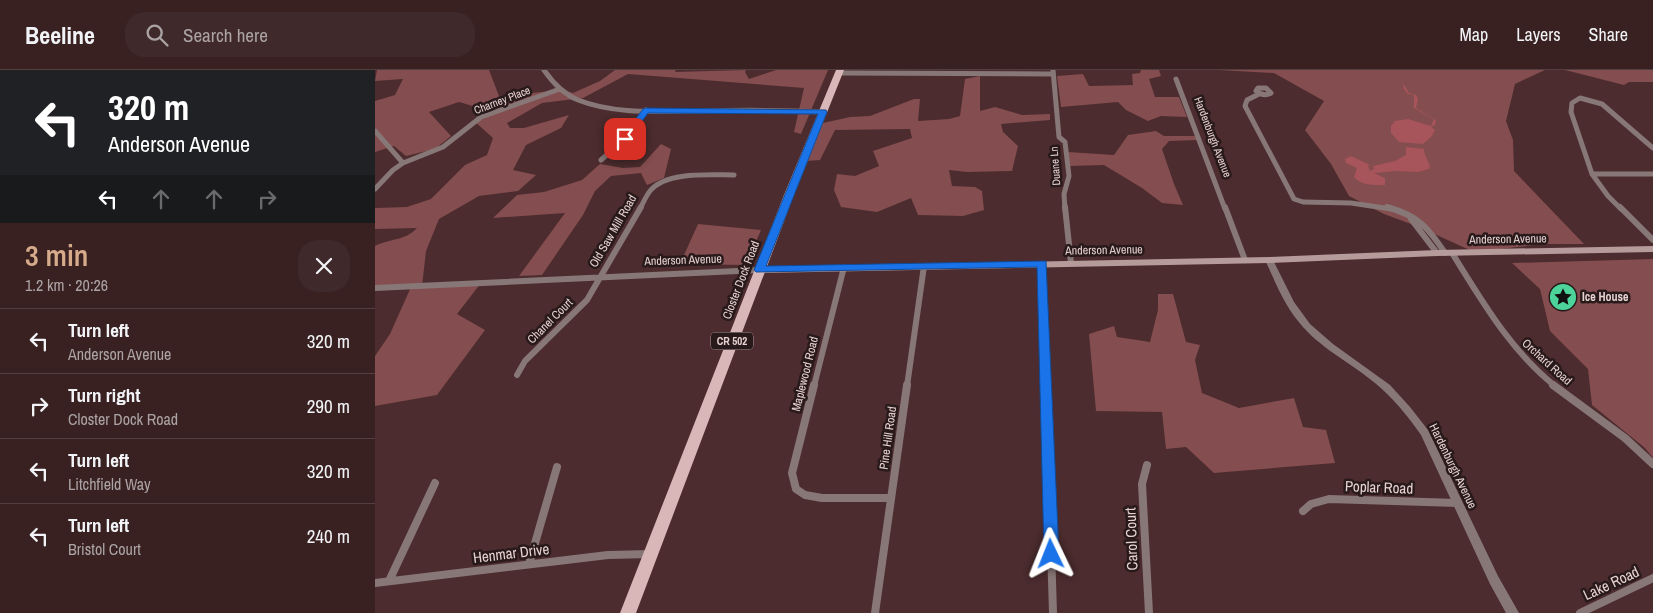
<!DOCTYPE html>
<html lang="en">
<head>
<meta charset="utf-8">
<style>
  :root { --surface:#392122; --page:#40292a; --text:#f1f3f6; --muted:#aba3a5; --line:#533e40; --accent:#d6ab8b }
  body { margin:0; font-family:"Archivo Narrow",sans-serif; background:var(--page); color:var(--text); height:100vh; display:flex; flex-direction:column; font-size:19px; white-space:nowrap }
  * { box-sizing:border-box; margin:0 }
  p { font-size:16px; color:var(--muted) }
  .icon { flex:none; width:28px; height:28px; fill:none; stroke:currentColor; stroke-width:2; stroke-linecap:round; stroke-linejoin:round }
  .map { position:relative; flex:1; overflow:hidden }
  .sheet { display:flex; flex-direction:column; background:var(--surface); width:375px }
  .sheet>* { flex:none }
  .guide { background:#202124; color:#fff; overflow:hidden }
  .pin { position:absolute; display:grid; place-items:center; width:42px; height:42px; color:#fff; margin:-21px; border-radius:10px; box-shadow:0 2px 8px #0006 }
  .me { position:absolute; width:55px; margin:-28px; rotate:358deg; stroke-linejoin:round; filter:drop-shadow(0 0 4px #0008) }
  .turn { display:flex; align-items:center; gap:18px; height:105px; padding:0 25px; font-size:22px }
  .turn .icon { width:65px; height:65px; stroke-width:2.5 }
  .turn b { display:block; font-size:35px; line-height:42px }
  .lanes { display:flex; align-items:center; height:48px; padding:0 25px; background:#0003; justify-content:center; gap:25px; direction:ltr }
  .lanes .off { opacity:.35 }
  .round { display:grid; place-items:center; flex:none; width:52px; height:52px; border-radius:20px; background:var(--page) }
  .summary { display:flex; align-items:center; justify-content:space-between; height:85px; padding:0 25px }
  h1 { font-size:30px; font-weight:600; line-height:38px; color:var(--accent) }
  ul { padding:0; list-style:none }
  li { display:flex; align-items:center; gap:15px; height:65px; padding:0 25px; border-top:1px solid var(--line) }
  li div { flex:1 }
  li b { display:block; font-size:19px }
  li em { font-style:normal }
  header { display:flex; align-items:center; gap:30px; box-sizing:border-box; height:70px; padding:0 25px; background:var(--surface); border-bottom:1px solid var(--line) }
  header strong { font-size:24px }
  nav { display:flex; gap:28px; margin-inline-start:auto; font-size:18px }
  .search { width:350px; height:45px; background:var(--page); display:flex; align-items:center; gap:12px; box-sizing:border-box; padding:0 18px; border-radius:20px; color:var(--muted); font-size:19px }
  main { display:flex; flex:1; min-height:0 }
  .map>svg:first-child { display:block }
  .green { fill:#844d4f }
  .water { fill:#a7545a }
  .lines { fill:none; stroke-linecap:round; stroke-linejoin:round }
  .minor-far2 { stroke:#877; stroke-width:5 }
  .minor-far1 { stroke:#877; stroke-width:6 }
  .minor { stroke:#877; stroke-width:8 }
  .tertiary { fill:#877; fill-rule:evenodd }
  .secondary { fill:#b69b9b; fill-rule:evenodd }
  .primary { fill:#d9b6b7; fill-rule:evenodd }
  .route { fill:#1a73e8; stroke:#114b97 }
  .labels { text-anchor:middle; dominant-baseline:central; stroke-width:5; stroke-linejoin:round; paint-order:stroke }
  .far-street-label { font-size:11px; fill:#e7d2d2; stroke:#28191a }
  .shield { fill:#28191a; stroke:#ae9a9b; stroke-width:1 }
  .shield-label { font-size:11px; font-weight:bold; fill:#e7d2d2 }
  .street-label { font-size:12px; fill:#e7d2d2; stroke:#28191a }
  .poi-label { font-size:12px; font-weight:bold; fill:#e7d2d2; stroke:#28191a; text-anchor:start }
  .near-street-label { font-size:15px; fill:#e7d2d2; stroke:#28191a }
</style>
</head>
<body>
<header>
<strong>Beeline</strong>
<div class="search"><svg class="icon" aria-label="search" viewBox="0 0 24 24"><circle cx="10" cy="10" r="6"/><path d="M15 15l6 6"/></svg>Search here</div>
<nav><a>Map</a><a>Layers</a><a>Share</a></nav>
</header>
<main>
<section class="sheet">
<div class="guide">
<div class="turn"><svg class="icon" aria-label="left" viewBox="0 0 24 24"><path d="M17 20v-9H6M10 6l-5 5 5 5"/></svg><div><b>320 m</b>Anderson Avenue</div></div>
<div class="lanes"><svg class="icon" aria-label="left" viewBox="0 0 24 24"><path d="M17 20v-9H6M10 6l-5 5 5 5"/></svg><svg class="icon off" aria-label="ahead" viewBox="0 0 24 24"><path d="M12 20V5M6 11l6-6 6 6"/></svg><svg class="icon off" aria-label="ahead" viewBox="0 0 24 24"><path d="M12 20V5M6 11l6-6 6 6"/></svg><svg class="icon off" aria-label="right" viewBox="0 0 24 24"><path d="M7 20v-9h11M14 6l5 5-5 5"/></svg></div>
</div>
<div class="summary"><div><h1>3 min</h1><p>1.2 km · 20:26</p></div><a class="round"><svg class="icon" aria-label="close" viewBox="0 0 24 24"><path d="M6 6l12 12M18 6L6 18"/></svg></a></div>
<ul>
<li><svg class="icon" aria-label="left" viewBox="0 0 24 24"><path d="M17 20v-9H6M10 6l-5 5 5 5"/></svg><div><b>Turn left</b><p>Anderson Avenue</p></div><em>320 m</em></li>
<li><svg class="icon" aria-label="right" viewBox="0 0 24 24"><path d="M7 20v-9h11M14 6l5 5-5 5"/></svg><div><b>Turn right</b><p>Closter Dock Road</p></div><em>290 m</em></li>
<li><svg class="icon" aria-label="left" viewBox="0 0 24 24"><path d="M17 20v-9H6M10 6l-5 5 5 5"/></svg><div><b>Turn left</b><p>Litchfield Way</p></div><em>320 m</em></li>
<li><svg class="icon" aria-label="left" viewBox="0 0 24 24"><path d="M17 20v-9H6M10 6l-5 5 5 5"/></svg><div><b>Turn left</b><p>Bristol Court</p></div><em>240 m</em></li>
</ul>
</section>
<div class="map">
<svg width="1278" height="543" viewBox="0 0 1278 543">
  <rect width="100%" height="100%" fill="#4c2c2e"/>
  <path class="green" d="M2,0H114L124,26L188,20L198,23L225,11L240,0H301L300,2L371,0L370,2L374,9L401,0H453L426,64L419,62L429,18L253,4L208,28L167,33L132,53L135,58H149L194,45L186,58L151,75L138,100L161,105L143,121L104,126L64,149L51,181L47,216L106,213L82,244L110,260L62,325L0,336V286L15,264L36,217L0,216V176C16,168 30,171 42,158L0,159V138L32,137L56,129L90,95L112,85L118,68L99,51L118,42L84,32L54,42L76,66L60,79L31,86L19,76L0,82V31L20,25L28,9L0,11Z
    M766,0H784L786,6L774,9L780,27H804L812,47L786,46L773,51L751,40L743,32L686,37L682,6L708,4L714,16L758,15L757,4L765,3Z
    M844,0H1170L1140,14L1131,51L1138,70L1139,101L1209,174H1167L1099,182L1044,157L1009,144L974,126L956,94L930,60L949,31L899,3Z
    M1190,0H1278V12H1254L1249,15Z
    M605,6V41L620,37L647,45L675,44V50L626,54L628,62L643,76L637,101L592,102L574,100L577,116L600,117L607,121L609,140L588,146L543,145L536,128L502,142L466,137L459,120L462,104L480,106L504,96L498,81L537,68L535,59L460,60L445,90L432,91L448,53L475,47L495,46L539,29H545L543,51L574,49L585,46L590,9Z
    M781,61L789,66H820L822,70L794,71L787,79L799,114L808,135L787,133L767,118L729,95L695,96L693,82L739,85L753,65Z
    M286,74L296,79L289,108L272,115L266,103L236,106L220,121L208,145L167,205L144,206L190,143L118,148L142,125L169,122L207,110L225,94L248,98L265,97Z
    M323,154L386,160L371,195L305,194Z
    M1278,189V388L1270,378L1217,335L1213,299L1175,261L1165,219L1137,193Z
    M783,224H798L811,272L825,275L820,290L827,323L864,338L919,328L928,357L951,360L960,393L839,403L811,377L791,379L787,342L721,341L714,264L739,256L742,267L775,272L783,240Z"/>
  <path class="water" d="M1028,13L1034,23L1041,25L1043,29L1041,38L1061,50L1060,55L1056,57L1060,60L1057,66L1048,74L1024,72L1016,63V56L1020,51L1033,49L1056,56L1059,49L1039,38V25L1033,24L1029,19Z
    M1031,77L1049,79L1050,85L1055,96L1054,99L1043,102L1021,101L999,103L1010,108V115C999,115 987,116 979,107L982,98L971,93L970,89L976,86L995,95L993,96L995,101L999,99L998,96L1020,91L1031,85Z"/>
  <g class="lines">
    <path class="minor-far2" d="M169,0C178,13 188,24 203,30C241,45 285,41 325,41C366,40 407,40 448,42
      M678,0L684,67L690,72L694,106L689,124L690,139
      M464,3L678,4
      M801,9L850,139
      M883,18H891L896,23C891,26 886,25 881,21Z
      M884,24L872,30L870,36L919,129L928,132L976,133L1016,139
      M0,61L28,93L18,100L0,119
      M1278,78L1227,34L1205,28L1197,33L1196,42L1217,104H1278
      M226,90L250,69L271,40
      M28,93L68,77L106,47L185,19
      M1217,104L1233,126L1246,139
      M265,139C268,133 271,126 275,121C291,101 336,105 359,105"/>
    <path class="minor-far1" d="M690,137L696,193
      M850,137L870,190
      M1012,137C1043,146 1052,156 1070,183
      M1245,137L1278,170
      M1036,149L1062,183
      M1077,183C1107,231 1135,280 1180,316
      M667,194L671,316
      M0,218L384,200
      M142,305L150,291L212,230L266,137
      M439,316L469,197
      M532,316L549,196"/>
    <path class="minor" d="M439,315L417,403L421,419L430,425L447,428H516
      M671,315L678,543
      M1178,315L1250,368L1278,394
      M772,395L767,414L774,543
      M928,441L936,434L954,429L1083,433
      M154,494L182,397
      M14,511L60,413
      M0,513L233,485L275,484
      M500,543L532,315
      M1205,543L1278,508"/>
    <path class="tertiary" d="M894,187L898,190L919,232L935,254L958,274L1015,315L1035,337L1053,360L1123,506L1144,543H1131L1115,514L1046,365C1033,346 1018,328 1000,313C975,292 944,278 923,251C908,233 900,211 890,190Z"/>
    <path class="secondary" d="M1278,176V182L1062,186L894,193L384,203L379,200L384,197L894,187L1062,180Z"/>
    <path class="primary" d="M461,0H469L419,125L261,543H245L409,125Z"/>
  </g>
  <path class="route" d="M271,38L451,40L452,42L391,196L671,191L684,484L682,489L676,491L671,489L669,484L662,197L381,202L379,200L443,44L273,43L253,71H247V67L268,39Z"/>
  <defs>
    <symbol id="sight-disc" viewBox="-11 -11 22 22"><circle r="9.5" fill="#4cd49b" stroke="#28191a"/><path d="M0-6L1.8-2.2L6-1.7L2.9 1.2L3.7 5.4L0 3.3L-3.7 5.4L-2.9 1.2L-6-1.7L-1.8-2.2Z" fill="#111"/></symbol>
  </defs>
  <g fill-rule="evenodd">
    <use href="#sight-disc" x="1172" y="211" width="32" height="32"/>
  </g>
  <g class="labels">
    <g class="far-street-label">
      <text transform="translate(127 30) rotate(-21)">Charney Place</text>
      <text transform="translate(838 67) rotate(69)">Hardenburgh Avenue</text>
      <text transform="translate(680 96) rotate(-94)">Duane Ln</text>
    </g>
    <rect class="shield" x="336" y="262.5" width="42" height="17" rx="4"/>
    <g class="shield-label">
      <text x="357" y="271">CR 502</text>
    </g>
    <g class="street-label">
      <text transform="translate(238 161) rotate(-60)">Old Saw Mill Road</text>
      <text transform="translate(1133 169) rotate(-1)">Anderson Avenue</text>
      <text transform="translate(729 180) rotate(-1)">Anderson Avenue</text>
      <text transform="translate(308 190) rotate(-2)">Anderson Avenue</text>
      <text transform="translate(366 210) rotate(-69)">Closter Dock Road</text>
      <text transform="translate(175 251) rotate(-45)">Chanel Court</text>
      <text transform="translate(1172 292) rotate(42)">Orchard Road</text>
      <text transform="translate(430 304) rotate(-76)">Maplewood Road</text>
      <text transform="translate(513 368) rotate(-82)">Pine Hill Road</text>
      <text transform="translate(1078 396) rotate(64)">Hardenburgh Avenue</text>
    </g>
    <g class="poi-label">
      <text x="1207" y="227">Ice House</text>
    </g>
    <g class="near-street-label">
      <text transform="translate(1004 417) rotate(2)">Poplar Road</text>
      <text transform="translate(756 469) rotate(-92)">Carol Court</text>
      <text transform="translate(136 483) rotate(-7)">Henmar Drive</text>
      <text transform="translate(1236 513) rotate(-25)">Lake Road</text>
    </g>
  </g>
</svg>
<div class="pin" style="left:250px;top:69px;background:#d93025"><svg class="icon" aria-label="arrive" viewBox="0 0 24 24"><path d="M6 21V4h12l-3 4 3 4H6"/></svg></div>
<svg class="me" style="left:676px;top:484px" viewBox="-20 -20 40 40"><path d="M0-17L14 15 0 8-14 15z" fill="#1a73e8" stroke="#fff" stroke-width="4"/></svg>
</div>
</main>
</body>
</html>
